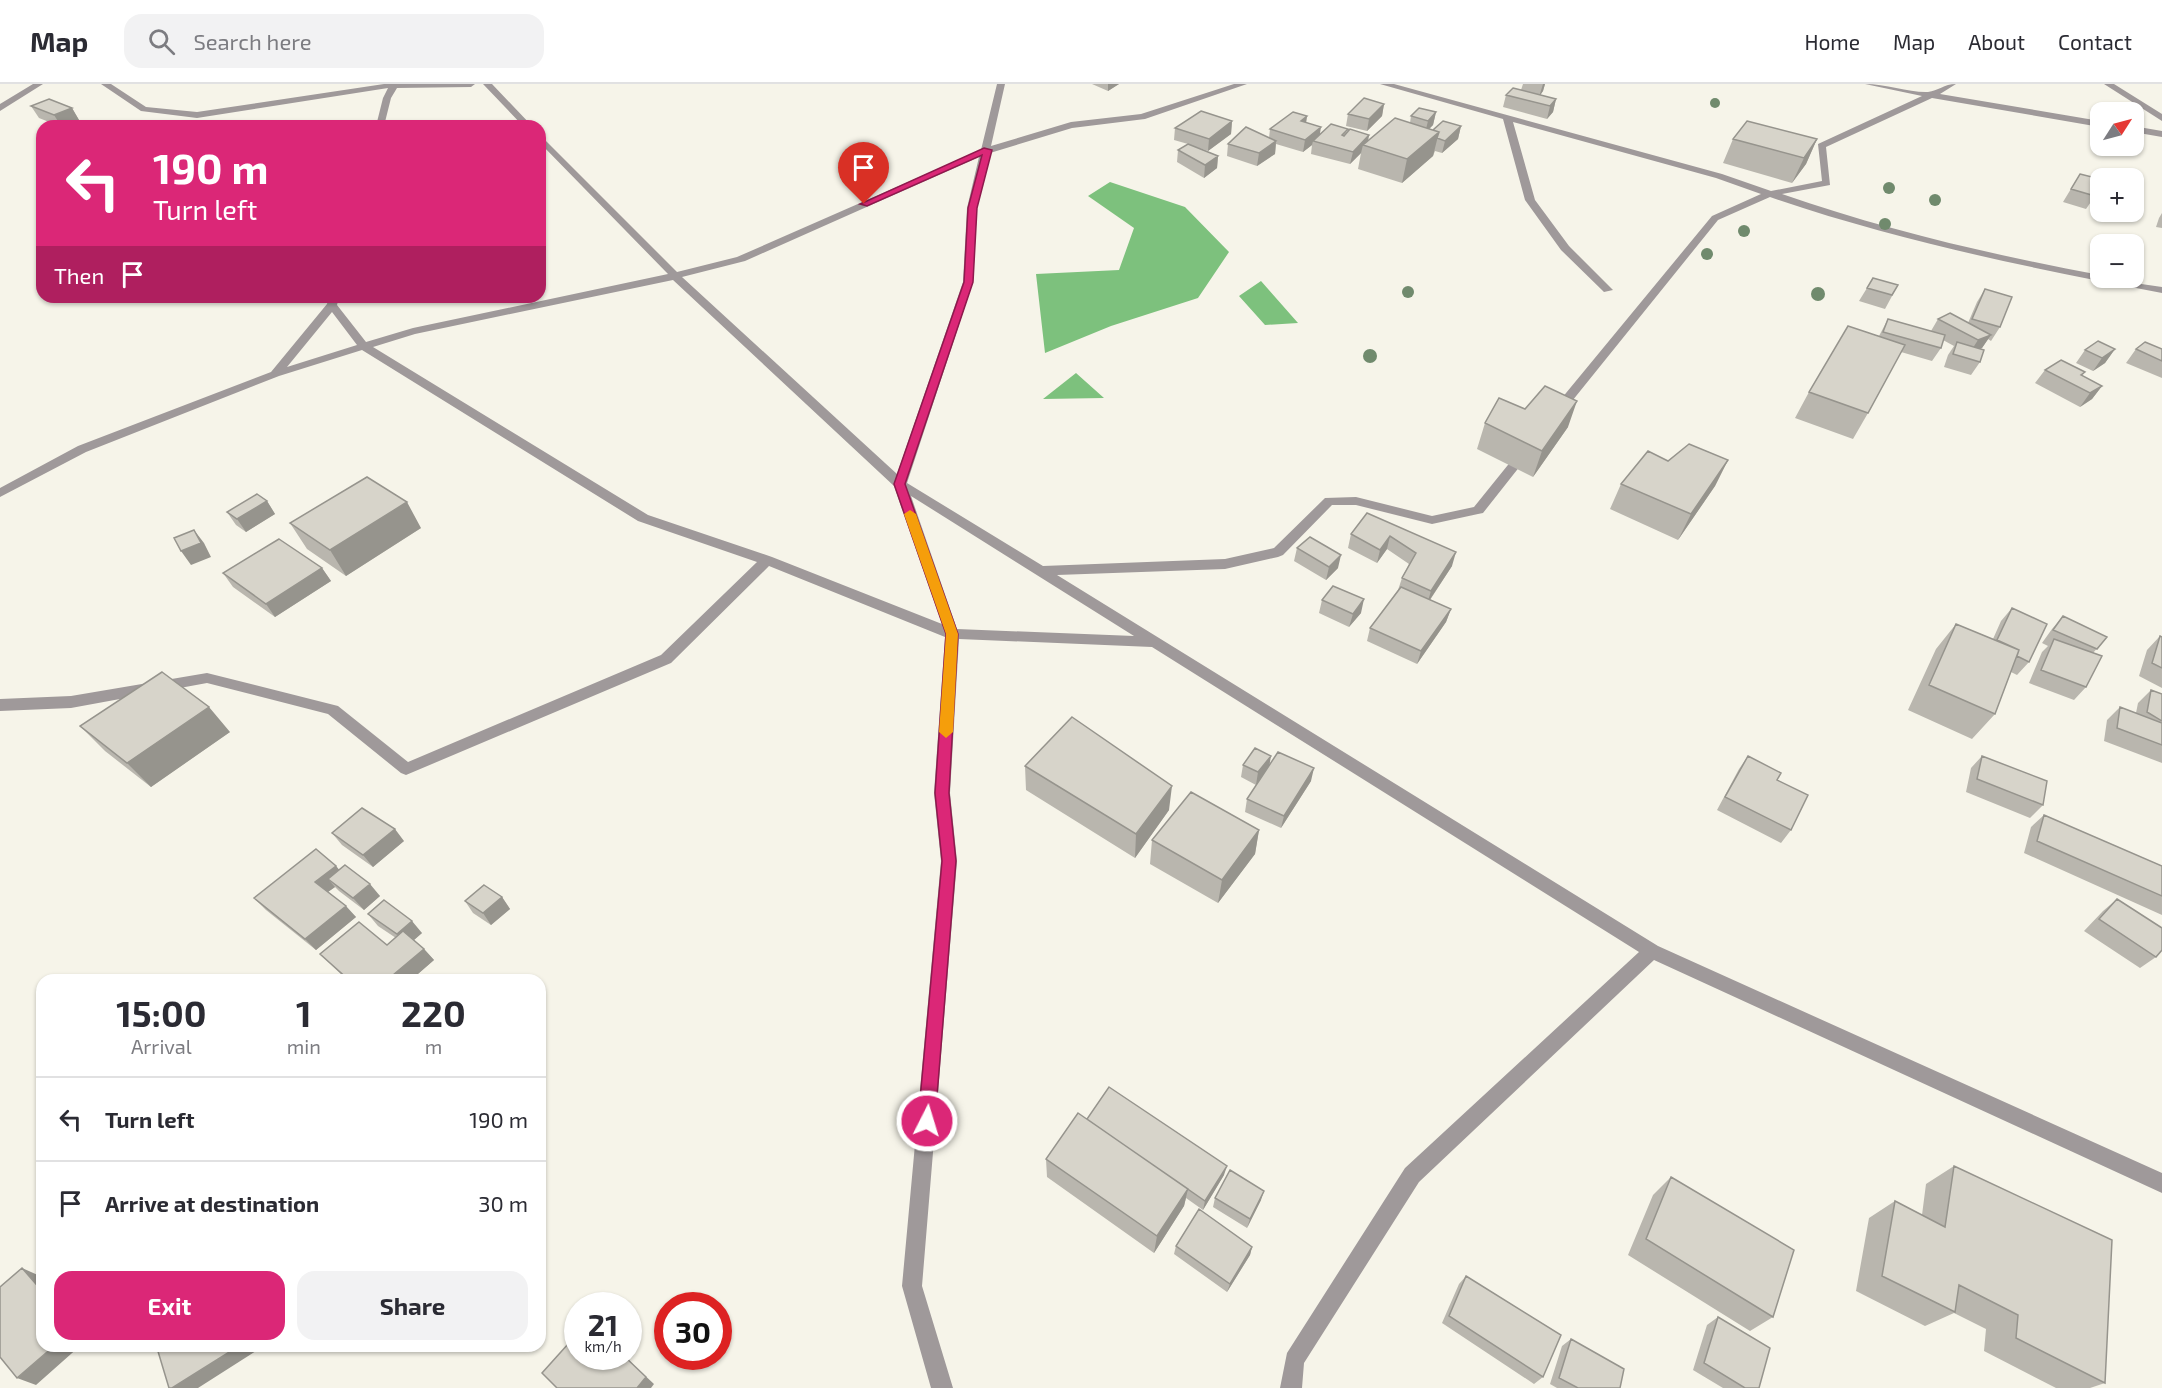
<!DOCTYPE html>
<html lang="en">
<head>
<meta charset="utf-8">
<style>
  :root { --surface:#fff; --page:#f2f2f3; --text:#2b2b33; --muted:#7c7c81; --line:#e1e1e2; --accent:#db2777 }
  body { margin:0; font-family:"Exo 2",sans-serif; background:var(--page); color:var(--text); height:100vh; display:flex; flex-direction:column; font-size:22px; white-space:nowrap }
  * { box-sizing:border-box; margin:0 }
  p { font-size:20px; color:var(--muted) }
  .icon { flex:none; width:33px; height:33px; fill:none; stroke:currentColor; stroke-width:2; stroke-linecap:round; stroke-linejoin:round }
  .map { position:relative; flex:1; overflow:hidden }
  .sheet { position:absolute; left:36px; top:890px; width:510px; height:378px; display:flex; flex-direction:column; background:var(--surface); border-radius:18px; box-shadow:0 2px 4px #0004 }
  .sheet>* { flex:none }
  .banner { position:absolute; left:36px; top:36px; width:510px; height:183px; border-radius:18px; box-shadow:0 2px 4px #0004; background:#db2777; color:#fff; overflow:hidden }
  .needle { width:39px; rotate:54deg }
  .controls { position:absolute; left:2090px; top:18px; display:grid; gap:12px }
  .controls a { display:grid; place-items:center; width:54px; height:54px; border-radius:12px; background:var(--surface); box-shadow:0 2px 4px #0004; font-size:30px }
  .speed { position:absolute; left:564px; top:1208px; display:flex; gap:12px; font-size:30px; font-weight:700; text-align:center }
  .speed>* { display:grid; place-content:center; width:78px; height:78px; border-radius:50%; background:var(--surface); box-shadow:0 2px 4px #0004; line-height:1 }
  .speed small { font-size:15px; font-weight:400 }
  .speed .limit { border:9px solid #d22; background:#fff; color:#111 }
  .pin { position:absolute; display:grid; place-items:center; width:51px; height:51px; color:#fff; margin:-62px -26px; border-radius:50% 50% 50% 0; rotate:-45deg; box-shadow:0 0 6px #0007 }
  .pin .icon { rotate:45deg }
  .me { position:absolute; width:66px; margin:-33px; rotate:5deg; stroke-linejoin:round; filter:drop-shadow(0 0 4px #0008) }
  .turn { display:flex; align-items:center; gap:21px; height:126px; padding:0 18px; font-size:27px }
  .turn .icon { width:78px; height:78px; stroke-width:2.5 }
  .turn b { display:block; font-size:42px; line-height:51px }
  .then { display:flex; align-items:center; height:57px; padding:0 18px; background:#0003; gap:12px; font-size:22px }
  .eta { display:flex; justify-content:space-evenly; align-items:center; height:102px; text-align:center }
  .eta b { font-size:36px; font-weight:700; line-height:42px }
  .cta { display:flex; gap:12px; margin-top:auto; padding:12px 18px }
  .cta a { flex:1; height:69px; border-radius:18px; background:var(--accent); color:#fff; font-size:24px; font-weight:700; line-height:69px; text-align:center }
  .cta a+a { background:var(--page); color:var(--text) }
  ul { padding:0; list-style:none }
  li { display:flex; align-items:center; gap:18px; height:84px; padding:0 18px; border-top:2px solid var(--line) }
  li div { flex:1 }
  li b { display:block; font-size:22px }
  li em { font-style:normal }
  header { display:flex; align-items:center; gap:36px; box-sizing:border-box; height:84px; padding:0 30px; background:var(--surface); border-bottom:2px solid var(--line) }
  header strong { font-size:28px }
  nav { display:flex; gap:33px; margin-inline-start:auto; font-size:21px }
  .search { width:420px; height:54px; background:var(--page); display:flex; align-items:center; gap:15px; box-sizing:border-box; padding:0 21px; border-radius:18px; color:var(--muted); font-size:22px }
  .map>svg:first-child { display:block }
  .forest { fill:#7dc17d }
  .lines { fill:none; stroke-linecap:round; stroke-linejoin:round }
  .minor { fill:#9f999a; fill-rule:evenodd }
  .tree { fill:#708a6d }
  .wall { fill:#b9b6ae }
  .shaded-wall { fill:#96948d }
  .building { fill:#d7d4ca; stroke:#96948d; stroke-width:1.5 }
  .route { fill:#db2777; stroke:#8e194d; stroke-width:1.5 }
  .slow { fill:#f59e0b }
</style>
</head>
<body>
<header>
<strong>Map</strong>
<div class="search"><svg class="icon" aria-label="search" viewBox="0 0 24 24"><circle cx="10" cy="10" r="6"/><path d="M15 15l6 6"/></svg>Search here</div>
<nav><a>Home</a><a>Map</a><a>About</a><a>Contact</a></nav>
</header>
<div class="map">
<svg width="2162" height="1304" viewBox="0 0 2162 1304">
  <rect width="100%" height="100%" fill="#f6f4e9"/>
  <path class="forest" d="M1110,98L1185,123L1229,168L1198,214L1111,242L1045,269L1036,190L1119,186L1134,144L1088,112Z
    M1261,197L1298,239L1265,241L1239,212Z
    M1076,289L1104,314L1043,315Z"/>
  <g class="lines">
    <path class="minor" d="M33,0H43L0,27V20Z
      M101,0H111L146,23L197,28L384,0H475L471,3L397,4L391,14L384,42H376L383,14L388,4L197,34L141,27Z
      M483,0H492L532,42H523Z
      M997,0H1005L991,62L1071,38L1141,30L1234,0H1247L1145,35L1072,44L990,69L977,124L973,198L907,399L1043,482L1225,475L1274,464L1325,414L1356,413L1432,432L1474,423L1520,366H1528V372L1483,429L1478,430L1432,440L1356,421H1332L1283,471L1278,473L1225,485L1057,491L1658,862L2162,1089V1109L1654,876L1419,1098L1304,1279L1302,1304H1280L1287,1269L1405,1084L1639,868L1152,563L959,555L950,709L957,777L922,1202L953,1304H931L902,1202L941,777L934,709L945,553L769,482L671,579L406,691L401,689L328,630L207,599L71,624L0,627V615L71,612L207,589L338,622L408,678L661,571L757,478L638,437L362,266L279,292L86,368L0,413V404L78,362L271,288L327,220L329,213H339L337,221L366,258L413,244L668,190L540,59V51L677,188L737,173L981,66ZM979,73L967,124L963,198L897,390L682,193L745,177ZM673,196L894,402L942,540L772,473L648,431L373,263L415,250ZM332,228L357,261L287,283ZM911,412L1134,552L957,545Z
      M1380,0H1394L1722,90L1771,107L1822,97L1818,60L1922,12L1865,0C1886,0 1911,9 1928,8C1938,7 1944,0 1956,0L1940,10L2100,37V43L1932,14L1826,63L1830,101L1782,110C1885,146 1993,171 2100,191V194L2162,203V209C2030,184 1898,157 1770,113L1718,136L1560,332H1552V326L1712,132L1761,110L1716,94L1513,38L1535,116L1569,162L1613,206L1604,208L1561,166L1525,116L1503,35Z
      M2104,0H2114L2162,30V37Z
      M2133,42L2162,47V53L2133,48Z"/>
  </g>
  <g class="tree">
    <circle cx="1715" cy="19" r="5"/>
    <circle cx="1889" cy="104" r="6"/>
    <circle cx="1935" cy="116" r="6"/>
    <circle cx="1885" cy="140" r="6"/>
    <circle cx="1744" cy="147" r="6"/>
    <circle cx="1707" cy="170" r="6"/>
    <circle cx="1408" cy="208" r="6"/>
    <circle cx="1818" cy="210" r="7"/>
    <circle cx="1370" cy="272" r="7"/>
  </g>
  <path class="wall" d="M1092,0H1119L1108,7Z
    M1523,0H1545L1543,7L1540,11L1556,15L1553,28L1547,35L1503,23L1506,11L1521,6Z
    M1384,20L1382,32L1367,47L1346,42L1348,30Z
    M31,22L72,24L79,36L65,42H59L39,34Z
    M1436,28L1433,41L1429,45L1433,46L1461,42L1458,55L1442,69L1435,67L1433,72L1402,99L1358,85L1361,69L1350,80L1311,70L1312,61L1303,68L1276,60L1275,70L1257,82L1227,72L1228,60L1269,54L1270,45L1307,32L1306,39L1320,50L1348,48L1369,51L1368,57L1410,39L1411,32Z
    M1232,37L1231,50L1208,67L1196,63L1218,72L1217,84L1204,94L1177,78L1178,66L1188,60L1174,56L1175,44Z
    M1733,55H1817L1806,80L1792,99L1723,79Z
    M2080,90L2095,112L2086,125L2063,118Z
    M2162,129V144L2156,143L2159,134Z
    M1898,201L1885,225L1859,217L1867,204Z
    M1985,205L2000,243L1991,257L1988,255L1982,264L1980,265V278L1971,291L1944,283L1948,271L1954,262L1943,256L1941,264L1932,277L1901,268L1868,329L1853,355L1795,334L1809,308L1879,252L1888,235L1931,247L1938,235L1968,239L1977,218Z
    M2115,265L2105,279L2093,287L2076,279L2085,266Z
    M2136,265H2162V294L2126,279Z
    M2045,286L2085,288L2082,292L2102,302L2092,315L2080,323L2035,299Z
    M1485,339L1568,343L1533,393L1477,365Z
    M1728,376L1715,402L1678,456L1610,425L1621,400L1668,377Z
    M267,417L275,430L246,448L236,441L227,428Z
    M1367,429L1452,482L1430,516L1451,525L1446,538L1417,580L1367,557L1370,544L1398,506L1402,494L1409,480L1387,465L1377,479L1348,464L1351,450Z
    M290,439L421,444L346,492L307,465Z
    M1297,464L1338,484L1326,496L1294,477Z
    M322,484L331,497L275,533L233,503L223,489Z
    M1322,516L1361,529L1349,543L1319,529Z
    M2012,524L2029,578L2017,591L2011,588L1995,630L1972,655L1908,626L1936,565L1956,540L1993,555L2001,537Z
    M2063,532L2107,553L2093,569L2086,603L2074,616L2029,599L2042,568L2048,562L2042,559L2052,545Z
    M2160,552L2162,553V604L2139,592L2147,566Z
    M2151,606L2162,610V679L2104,657L2107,636L2120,623L2136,629L2138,619Z
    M80,642L230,648L151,703L105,667Z
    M1748,672L1777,696L1791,746L1781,759L1717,726L1739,685Z
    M1982,672L2043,721L2030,734L1966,708L1971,684Z
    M1243,681H1269L1311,697L1281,744L1245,728L1247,715L1261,695L1256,701L1241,693Z
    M1025,682L1169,726L1135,774L1026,706Z
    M2044,731L2162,782V831L2024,769L2031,743Z
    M1259,746L1255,770L1218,819L1150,780L1152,756Z
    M332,749L404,757L373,783L342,761Z
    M336,782L339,786L380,812L364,826L339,807L335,803L328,808L356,833L316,866L266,826L254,814Z
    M502,813L510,825L491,841L473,829L465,817Z
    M2117,815L2156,873L2140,884L2084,847L2103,827Z
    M368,830L422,849L414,856L424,865L434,876L411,896H347L320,870L387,861L396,854L378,842Z
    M1087,1035L1224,1091L1203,1126L1186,1114L1184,1122L1154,1169L1047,1093L1046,1075Z
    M1954,1082L2105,1299L2090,1304H2056L1984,1267L1986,1245L1954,1229L1925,1242L1856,1207L1869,1134L1895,1117L1922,1131L1926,1100Z
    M1671,1093L1773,1233L1750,1247L1628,1171L1653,1111Z
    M1215,1114L1261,1116L1247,1144L1213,1123Z
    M1176,1162L1252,1163L1250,1171L1227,1208L1174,1170Z
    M1466,1192L1543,1293L1534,1300L1442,1239L1459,1200Z
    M1718,1233L1759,1304H1723L1693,1286L1707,1241Z
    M1571,1255L1620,1304H1557L1550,1300L1562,1262Z"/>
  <path class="shaded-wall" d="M1108,0H1119L1108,7Z
    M1543,0H1545L1543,7L1539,13Z
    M1556,15L1553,28L1547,35L1550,22Z
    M1384,20L1382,32L1367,47L1369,35Z
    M72,24L79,36L65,42H61L54,31Z
    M1436,28L1433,41L1425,49L1428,37Z
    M1307,32L1305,45L1301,37Z
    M1232,37L1231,50L1208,67L1209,55Z
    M1461,42L1458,55L1442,69L1445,57Z
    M1321,43L1319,56L1313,57L1312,61L1303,68L1305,56Z
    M1439,48L1433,72L1402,99L1407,75Z
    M1369,51L1367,62L1363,61L1361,69L1350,80L1353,68Z
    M1817,55L1806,80L1792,99L1804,74Z
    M1276,57L1275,70L1257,82L1259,69Z
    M1218,72L1217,84L1204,94L1205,81Z
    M1991,251L1982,264L1969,270L1978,256Z
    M2115,265L2105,279L2093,287L2102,274Z
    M2102,302L2092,315L2080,323L2090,309Z
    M1577,317L1568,343L1533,393L1542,367Z
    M1728,376L1715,402L1678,456L1691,430Z
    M267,417L275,430L246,448L237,435Z
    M407,418L421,444L346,492L330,466Z
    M194,446L204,459L211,473L191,481L181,467Z
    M1390,452L1387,465L1377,479L1380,466Z
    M1456,468L1452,482L1427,520L1431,507Z
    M1341,471L1338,484L1326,496L1329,483Z
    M322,484L331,497L275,533L266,520Z
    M1364,515L1361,529L1349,543L1353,530Z
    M1451,525L1446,538L1417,580L1421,567Z
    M209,623L230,648L151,703L127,679Z
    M1271,672L1269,684L1256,701L1258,688Z
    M1314,684L1311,697L1281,744L1284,732Z
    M1172,702L1169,726L1135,774L1136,750Z
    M395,745L404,757L373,783L363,771Z
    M1259,746L1255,770L1218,819L1222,796Z
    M336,782L346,794L328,795L335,803L325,810L315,798Z
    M370,800L380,812L364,826L353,814Z
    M502,813L510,825L491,841L483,829Z
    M346,822L356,833L316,866L305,855Z
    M412,837L422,849L407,862L397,850Z
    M424,865L434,876L411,896H387Z
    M1227,1082L1224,1091L1203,1126L1205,1117Z
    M1188,1105L1184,1122L1154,1169L1157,1152Z
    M1264,1107L1261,1116L1247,1144L1250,1135Z
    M1252,1163L1250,1171L1227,1208L1230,1200Z
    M22,1184L40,1192L42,1194V1207Z
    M54,1262H80L36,1301L17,1294Z
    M239,1262H264L198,1304H172Z
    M624,1272L654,1300L651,1304H637Z"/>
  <path class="building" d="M1513,4L1556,15L1550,22L1506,11Z
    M1364,14L1384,20L1369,35L1348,30Z
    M49,15L72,24L54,31L31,22Z
    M1419,24L1436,28L1428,37L1411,32Z
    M1201,27L1232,37L1209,55L1175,44Z
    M1293,28L1307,32L1301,37L1321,43L1305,56L1270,45Z
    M1395,34L1439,48L1407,75L1363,61Z
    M1443,37L1461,42L1445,57L1437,54L1439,48L1433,46Z
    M1747,37L1817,55L1804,74L1733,55Z
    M1331,40L1348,45L1342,51L1344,52L1350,45L1369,51L1353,68L1313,57Z
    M1246,43L1276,57L1259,69L1228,60Z
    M1188,60L1218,72L1205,81L1178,66Z
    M2080,90L2100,95V102L2095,112L2071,105Z
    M1873,194L1898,201L1892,211L1867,204Z
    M1985,205L2012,213L2000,243L1972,235Z
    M1950,229L1991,251L1978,256L1938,235Z
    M1888,235L1945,251L1941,264L1883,248Z
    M1848,242L1905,261L1868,329L1809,308Z
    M2098,257L2115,265L2102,274L2085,266Z
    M1957,258L1984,266L1980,278L1953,270Z
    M2145,258L2162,265V277L2136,265Z
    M2061,276L2085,288L2081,291L2102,302L2090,309L2045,286Z
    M1545,302L1577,317L1542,367L1485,339L1499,314L1525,325Z
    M1689,360L1728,376L1691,430L1621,400L1648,367L1668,377Z
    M367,393L407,418L330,466L290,439Z
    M257,410L267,417L237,435L227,428Z
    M1367,429L1456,468L1431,507L1402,494L1416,469L1390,452L1380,466L1351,450Z
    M194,446L201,459L181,467L174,454Z
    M1310,453L1341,471L1329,483L1297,464Z
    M279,455L322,484L266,520L223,489Z
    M1333,502L1364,515L1353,530L1322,516Z
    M1401,503L1451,525L1421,567L1370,544Z
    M2012,524L2047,540L2029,578L2017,572L2019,566L1997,556Z
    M2063,532L2107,553L2097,565L2053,546Z
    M1956,540L2019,566L1995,630L1929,601Z
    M2160,552L2162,553V584L2152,579Z
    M2054,555L2102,572L2086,603L2041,586Z
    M162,588L209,623L127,679L80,642Z
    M2151,606L2162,610V637L2147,628Z
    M2120,623L2162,639V661L2117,644Z
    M1072,633L1172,702L1136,750L1025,682Z
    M1255,664L1271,672L1258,688L1243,681Z
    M1278,668L1314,684L1284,732L1247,715Z
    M1748,672L1781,689L1777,696L1808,711L1791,746L1725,713Z
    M1982,672L2047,697L2043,721L1977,695Z
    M1191,708L1259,746L1222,796L1152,756Z
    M362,724L395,745L363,771L332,749Z
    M2044,731L2162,782V812L2037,757Z
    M316,765L336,782L315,798L346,822L305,855L254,814Z
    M345,781L370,800L353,814L328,795Z
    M484,801L502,813L483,829L465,817Z
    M2117,815L2162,844V866L2156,873L2099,835Z
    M384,816L412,837L397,850L368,830Z
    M359,838L387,861L403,847L424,865L387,896H349L320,870Z
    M1109,1003L1227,1082L1205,1117L1087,1035Z
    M1078,1029L1188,1105L1157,1152L1046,1075Z
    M1954,1082L2112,1156L2105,1299L2016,1254L2018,1231L1959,1201L1955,1228L1882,1192L1895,1117L1945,1143Z
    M1230,1086L1264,1107L1250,1135L1215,1114Z
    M1671,1093L1794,1166L1773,1233L1646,1155Z
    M1199,1125L1252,1163L1230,1200L1176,1162Z
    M22,1184L42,1207V1262H54L17,1294L0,1273V1203Z
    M1466,1192L1561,1251L1543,1293L1449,1232Z
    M1718,1233L1770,1264L1759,1304H1745L1704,1279Z
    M578,1249V1272H624L646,1293L637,1304H557L542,1289Z
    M1571,1255L1624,1285L1620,1304H1578L1559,1294Z
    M160,1262H239L172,1304H169L157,1264Z"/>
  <path class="route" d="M984,64L992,66L977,124L973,198L905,400L958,550L949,709L956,777L935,1037L933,1043L927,1045L920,1043L918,1037L942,777L935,709L946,550L894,400L964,198L968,124L982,71L867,122L860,120Z"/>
  <path class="slow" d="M910,426L916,430L958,550L953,648L946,654L939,648L946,550L904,430Z"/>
</svg>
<div class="controls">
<a><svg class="needle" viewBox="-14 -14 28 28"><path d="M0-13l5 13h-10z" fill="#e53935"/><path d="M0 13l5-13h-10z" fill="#7c7c81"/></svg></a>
<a>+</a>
<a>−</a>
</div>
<div class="speed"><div>21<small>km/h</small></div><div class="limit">30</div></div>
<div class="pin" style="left:864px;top:120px;background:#d93025"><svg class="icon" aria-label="arrive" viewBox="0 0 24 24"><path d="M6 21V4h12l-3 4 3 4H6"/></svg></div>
<svg class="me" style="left:927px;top:1037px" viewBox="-20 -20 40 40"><circle r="17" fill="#db2777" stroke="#fff" stroke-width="3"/><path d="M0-11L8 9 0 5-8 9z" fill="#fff"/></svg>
<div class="banner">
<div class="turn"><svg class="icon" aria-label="left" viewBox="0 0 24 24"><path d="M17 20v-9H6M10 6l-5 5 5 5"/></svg><div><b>190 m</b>Turn left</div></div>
<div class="then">Then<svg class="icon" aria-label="arrive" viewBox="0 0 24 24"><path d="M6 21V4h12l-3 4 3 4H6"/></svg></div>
</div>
<section class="sheet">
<div class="eta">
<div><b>15:00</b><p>Arrival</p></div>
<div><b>1</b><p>min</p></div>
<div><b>220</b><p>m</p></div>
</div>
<ul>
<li><svg class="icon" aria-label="left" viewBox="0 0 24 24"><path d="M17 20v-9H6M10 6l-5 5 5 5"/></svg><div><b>Turn left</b></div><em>190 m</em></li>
<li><svg class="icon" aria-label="arrive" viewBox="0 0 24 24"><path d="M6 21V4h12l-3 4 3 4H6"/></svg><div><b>Arrive at destination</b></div><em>30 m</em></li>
</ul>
<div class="cta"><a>Exit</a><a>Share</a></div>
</section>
</div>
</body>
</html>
